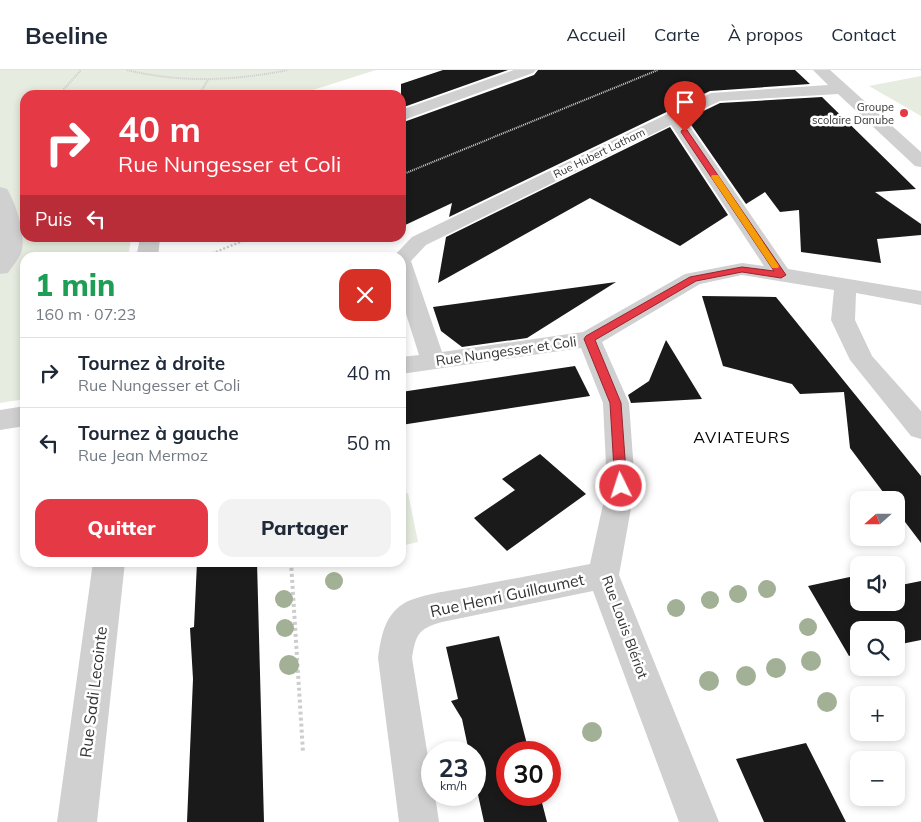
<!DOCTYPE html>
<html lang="fr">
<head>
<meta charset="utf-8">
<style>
  :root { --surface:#fff; --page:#f2f2f3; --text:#1f2937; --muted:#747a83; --line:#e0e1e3; --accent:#e63946 }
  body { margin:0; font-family:Mulish,sans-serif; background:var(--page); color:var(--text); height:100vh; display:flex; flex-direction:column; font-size:19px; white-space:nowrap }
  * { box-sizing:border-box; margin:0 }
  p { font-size:16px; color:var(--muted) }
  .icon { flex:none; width:28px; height:28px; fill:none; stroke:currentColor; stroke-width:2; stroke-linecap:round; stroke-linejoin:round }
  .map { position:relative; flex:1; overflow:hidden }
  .details { position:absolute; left:20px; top:182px; width:386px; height:315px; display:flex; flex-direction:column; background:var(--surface); border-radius:15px; box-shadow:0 2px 8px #0003 }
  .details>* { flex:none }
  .top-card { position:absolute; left:20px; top:20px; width:386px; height:152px; border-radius:15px; box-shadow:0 2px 8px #0003; background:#e63946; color:#fff; overflow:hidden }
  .needle { width:32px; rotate:249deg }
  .buttons { position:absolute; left:850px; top:421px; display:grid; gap:10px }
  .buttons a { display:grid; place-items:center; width:55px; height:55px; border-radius:10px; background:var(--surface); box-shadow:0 2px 8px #0003; font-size:25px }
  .speed { position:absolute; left:421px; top:671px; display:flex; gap:10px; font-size:25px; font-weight:700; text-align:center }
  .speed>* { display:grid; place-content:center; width:65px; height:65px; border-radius:50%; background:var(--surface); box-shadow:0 2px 8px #0003; line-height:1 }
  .speed small { font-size:12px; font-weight:400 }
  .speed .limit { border:8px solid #d22; background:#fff; color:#111 }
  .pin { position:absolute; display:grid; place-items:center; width:42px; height:42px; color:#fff; margin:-51px -21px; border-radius:50% 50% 50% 0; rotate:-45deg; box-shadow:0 0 5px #0007 }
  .pin .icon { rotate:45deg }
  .me { position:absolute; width:55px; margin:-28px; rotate:356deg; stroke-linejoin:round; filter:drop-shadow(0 0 4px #0008) }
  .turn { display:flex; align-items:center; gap:18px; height:105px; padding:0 15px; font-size:22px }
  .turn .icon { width:65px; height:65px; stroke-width:2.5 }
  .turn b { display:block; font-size:35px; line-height:42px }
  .then { display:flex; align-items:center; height:48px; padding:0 15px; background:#0003; gap:10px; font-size:19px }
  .round { display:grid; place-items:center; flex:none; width:52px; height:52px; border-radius:15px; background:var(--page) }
  .head { display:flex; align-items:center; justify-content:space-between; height:85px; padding:0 15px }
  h1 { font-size:30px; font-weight:800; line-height:38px; color:#1e9e55 }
  .action { display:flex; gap:10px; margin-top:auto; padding:10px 15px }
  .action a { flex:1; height:58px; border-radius:15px; background:var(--accent); color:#fff; font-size:20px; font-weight:800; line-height:58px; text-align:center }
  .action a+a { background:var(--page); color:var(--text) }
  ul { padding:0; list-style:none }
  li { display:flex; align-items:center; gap:15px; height:70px; padding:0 15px; border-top:1px solid var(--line) }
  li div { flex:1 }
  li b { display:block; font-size:19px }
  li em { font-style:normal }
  header { display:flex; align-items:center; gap:30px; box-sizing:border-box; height:70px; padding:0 25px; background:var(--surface); border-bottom:1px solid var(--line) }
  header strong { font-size:24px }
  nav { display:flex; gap:28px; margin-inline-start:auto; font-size:18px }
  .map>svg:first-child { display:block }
  .green { fill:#e6ecdf }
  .building { fill:#1a1a1a }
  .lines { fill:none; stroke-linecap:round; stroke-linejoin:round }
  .path-far2 { stroke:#cdcdcd; stroke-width:2; stroke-dasharray:1 1; stroke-linecap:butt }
  .path-far1 { stroke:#cdcdcd; stroke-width:2.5; stroke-dasharray:2 2; stroke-linecap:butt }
  .path { stroke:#cdcdcd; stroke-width:4; stroke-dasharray:3 3; stroke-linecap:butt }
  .minor { fill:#d0d0d0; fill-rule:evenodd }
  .tree { fill:#a2b095 }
  .route { fill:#e63946; stroke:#96252e }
  .slow { fill:#f59e0b }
  .poi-dot { fill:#e63946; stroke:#fff; stroke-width:2 }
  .labels { text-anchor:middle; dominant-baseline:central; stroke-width:5; stroke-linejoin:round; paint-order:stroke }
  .far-poi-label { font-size:11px; fill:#333; stroke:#fff; text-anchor:end }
  .far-street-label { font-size:11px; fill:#333; stroke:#fff }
  .street-label { font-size:14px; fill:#333; stroke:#fff }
  .quarter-label { font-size:16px; letter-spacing:1px; fill:#000; stroke:#fff }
  .near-street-label { font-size:16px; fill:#333; stroke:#fff }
</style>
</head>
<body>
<header>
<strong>Beeline</strong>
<nav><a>Accueil</a><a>Carte</a><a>À propos</a><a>Contact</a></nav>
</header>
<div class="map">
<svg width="921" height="752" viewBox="0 0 921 752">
  <rect width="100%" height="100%" fill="#fff"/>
  <path class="green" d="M0,0H376L297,25H25V168H130L131,169L128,187L25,188V329L0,333Z
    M921,6V46L869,16Z
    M408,423L418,472L401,476V424Z"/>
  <path class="building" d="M443,0H508L401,38V14Z
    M538,0H795L810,14L710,21L449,147L452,133L401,157V53L534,5Z
    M822,27L916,119L875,122L921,154V165L877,169L881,193L801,182L799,140L780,142L765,122L746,134L687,49L720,33Z
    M670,57L728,145L680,176L590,128L438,213L446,167Z
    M616,212L527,268L462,277L441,261L433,237Z
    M702,226L776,227L921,406V473L896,440V430H889L850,378L844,322L800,324L792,314L723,296Z
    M666,270L702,329L631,333L628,325L649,311Z
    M575,296L590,326L401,355V322Z
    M540,384L586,424L507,481L474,448L515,420L502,409Z
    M197,492H257L264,752H187L193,609L190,558L194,557Z
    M859,505V532H896V516L921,511V570L896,575V560H859V583L849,586L808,516Z
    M499,566L529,682H508V725H540L547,752H484L475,711V682H469L462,649L451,631L458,629L446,577Z
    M806,673L846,752H764L736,689Z"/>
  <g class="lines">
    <path class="path-far2" d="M127,0C181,13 233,11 288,0
      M62,25L64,19L81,0
      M199,25L208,10
      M401,105L658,0"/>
    <path class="path-far1" d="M201,188L250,168"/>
    <path class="path" d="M291,492L303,682"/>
    <path class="minor" d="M514,0H536L533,3L401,51V40Z
      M813,0H830L921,82V97L915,96L838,24L720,31L684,48L788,199L921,221V235L856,223L855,250L872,286L921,341V369L911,366L850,290L831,250L834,220L742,205L700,214L602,272L629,333L635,416L619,505L719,752H679L593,521L442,552C418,559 416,564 412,588L432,712V725H435L439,752H399L378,588C381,568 384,546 403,534C417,525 448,521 465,518C507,510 548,502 590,494L607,416L603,333L581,278L401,304V287L419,285L401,228V188H392L412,167L711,23L828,15ZM671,55L764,196L742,193L685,204L583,262L442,282L411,191L426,175Z
      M0,117L7,119C16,133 27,167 21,183C18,190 12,197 8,203L0,204Z
      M140,168H160L158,188H136Z
      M25,336V356L0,360V340Z
      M93,492H125L97,752H57Z"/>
  </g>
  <g class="tree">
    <circle cx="334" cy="511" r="9"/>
    <circle cx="767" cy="519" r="9"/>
    <circle cx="738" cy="524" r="9"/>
    <circle cx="284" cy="529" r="9"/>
    <circle cx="710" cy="530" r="9"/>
    <circle cx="676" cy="538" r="9"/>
    <circle cx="808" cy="557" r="9"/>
    <circle cx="285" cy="558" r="9"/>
    <circle cx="811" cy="591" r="10"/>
    <circle cx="289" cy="595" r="10"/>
    <circle cx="776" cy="598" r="10"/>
    <circle cx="746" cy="606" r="10"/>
    <circle cx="709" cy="611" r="10"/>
    <circle cx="827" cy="632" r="10"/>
    <circle cx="592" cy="662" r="10"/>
  </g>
  <path class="route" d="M682,60H687L786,205L781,208L742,202L696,211L595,270L621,333L627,416L625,419H617L615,416L610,333L584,269L586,266L690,207L742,197L774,201L681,62Z"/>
  <path class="slow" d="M712,105H718L779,196L778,198H772L711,107Z"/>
  <circle class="poi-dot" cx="904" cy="43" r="5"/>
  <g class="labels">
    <g class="far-poi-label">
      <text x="894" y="37">Groupe<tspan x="894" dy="13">scolaire Danube</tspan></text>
    </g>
    <g class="far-street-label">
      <text transform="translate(599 83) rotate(-26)">Rue Hubert Latham</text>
    </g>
    <g class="street-label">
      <text transform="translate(506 281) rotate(-8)">Rue Nungesser et Coli</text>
      <text transform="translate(625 557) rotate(70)">Rue Louis Blériot</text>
    </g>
    <g class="quarter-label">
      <text x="742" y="367">AVIATEURS</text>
    </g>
    <g class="near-street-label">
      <text transform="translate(507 525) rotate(-12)">Rue Henri Guillaumet</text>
      <text transform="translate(93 622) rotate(-83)">Rue Sadi Lecointe</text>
    </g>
  </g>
</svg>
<div class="buttons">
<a><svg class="needle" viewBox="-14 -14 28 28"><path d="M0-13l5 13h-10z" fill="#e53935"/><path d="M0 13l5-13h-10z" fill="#747a83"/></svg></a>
<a><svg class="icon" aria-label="sound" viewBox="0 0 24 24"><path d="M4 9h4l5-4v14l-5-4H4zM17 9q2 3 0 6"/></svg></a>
<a><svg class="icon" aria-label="search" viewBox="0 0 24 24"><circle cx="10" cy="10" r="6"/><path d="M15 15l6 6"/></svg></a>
<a>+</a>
<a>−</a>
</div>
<div class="speed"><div>23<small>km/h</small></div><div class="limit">30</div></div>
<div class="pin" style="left:685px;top:62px;background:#d93025"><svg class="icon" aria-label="arrive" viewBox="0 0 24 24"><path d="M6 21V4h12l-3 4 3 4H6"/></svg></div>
<svg class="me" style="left:621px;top:416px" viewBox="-20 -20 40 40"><circle r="17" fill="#e63946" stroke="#fff" stroke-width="3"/><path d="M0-11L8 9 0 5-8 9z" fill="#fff"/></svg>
<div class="top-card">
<div class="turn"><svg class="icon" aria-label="right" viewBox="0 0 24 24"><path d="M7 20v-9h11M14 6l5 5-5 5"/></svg><div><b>40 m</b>Rue Nungesser et Coli</div></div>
<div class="then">Puis<svg class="icon" aria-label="left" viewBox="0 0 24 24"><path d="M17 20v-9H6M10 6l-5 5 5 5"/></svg></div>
</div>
<section class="details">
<div class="head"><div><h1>1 min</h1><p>160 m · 07:23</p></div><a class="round" style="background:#d93025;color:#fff"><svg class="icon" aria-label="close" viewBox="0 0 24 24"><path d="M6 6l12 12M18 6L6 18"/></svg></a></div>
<ul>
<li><svg class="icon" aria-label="right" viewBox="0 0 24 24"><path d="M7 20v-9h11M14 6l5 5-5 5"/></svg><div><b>Tournez à droite</b><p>Rue Nungesser et Coli</p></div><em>40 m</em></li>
<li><svg class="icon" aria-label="left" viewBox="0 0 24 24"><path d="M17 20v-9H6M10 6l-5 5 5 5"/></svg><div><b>Tournez à gauche</b><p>Rue Jean Mermoz</p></div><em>50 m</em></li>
</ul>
<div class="action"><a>Quitter</a><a>Partager</a></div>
</section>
</div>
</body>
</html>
